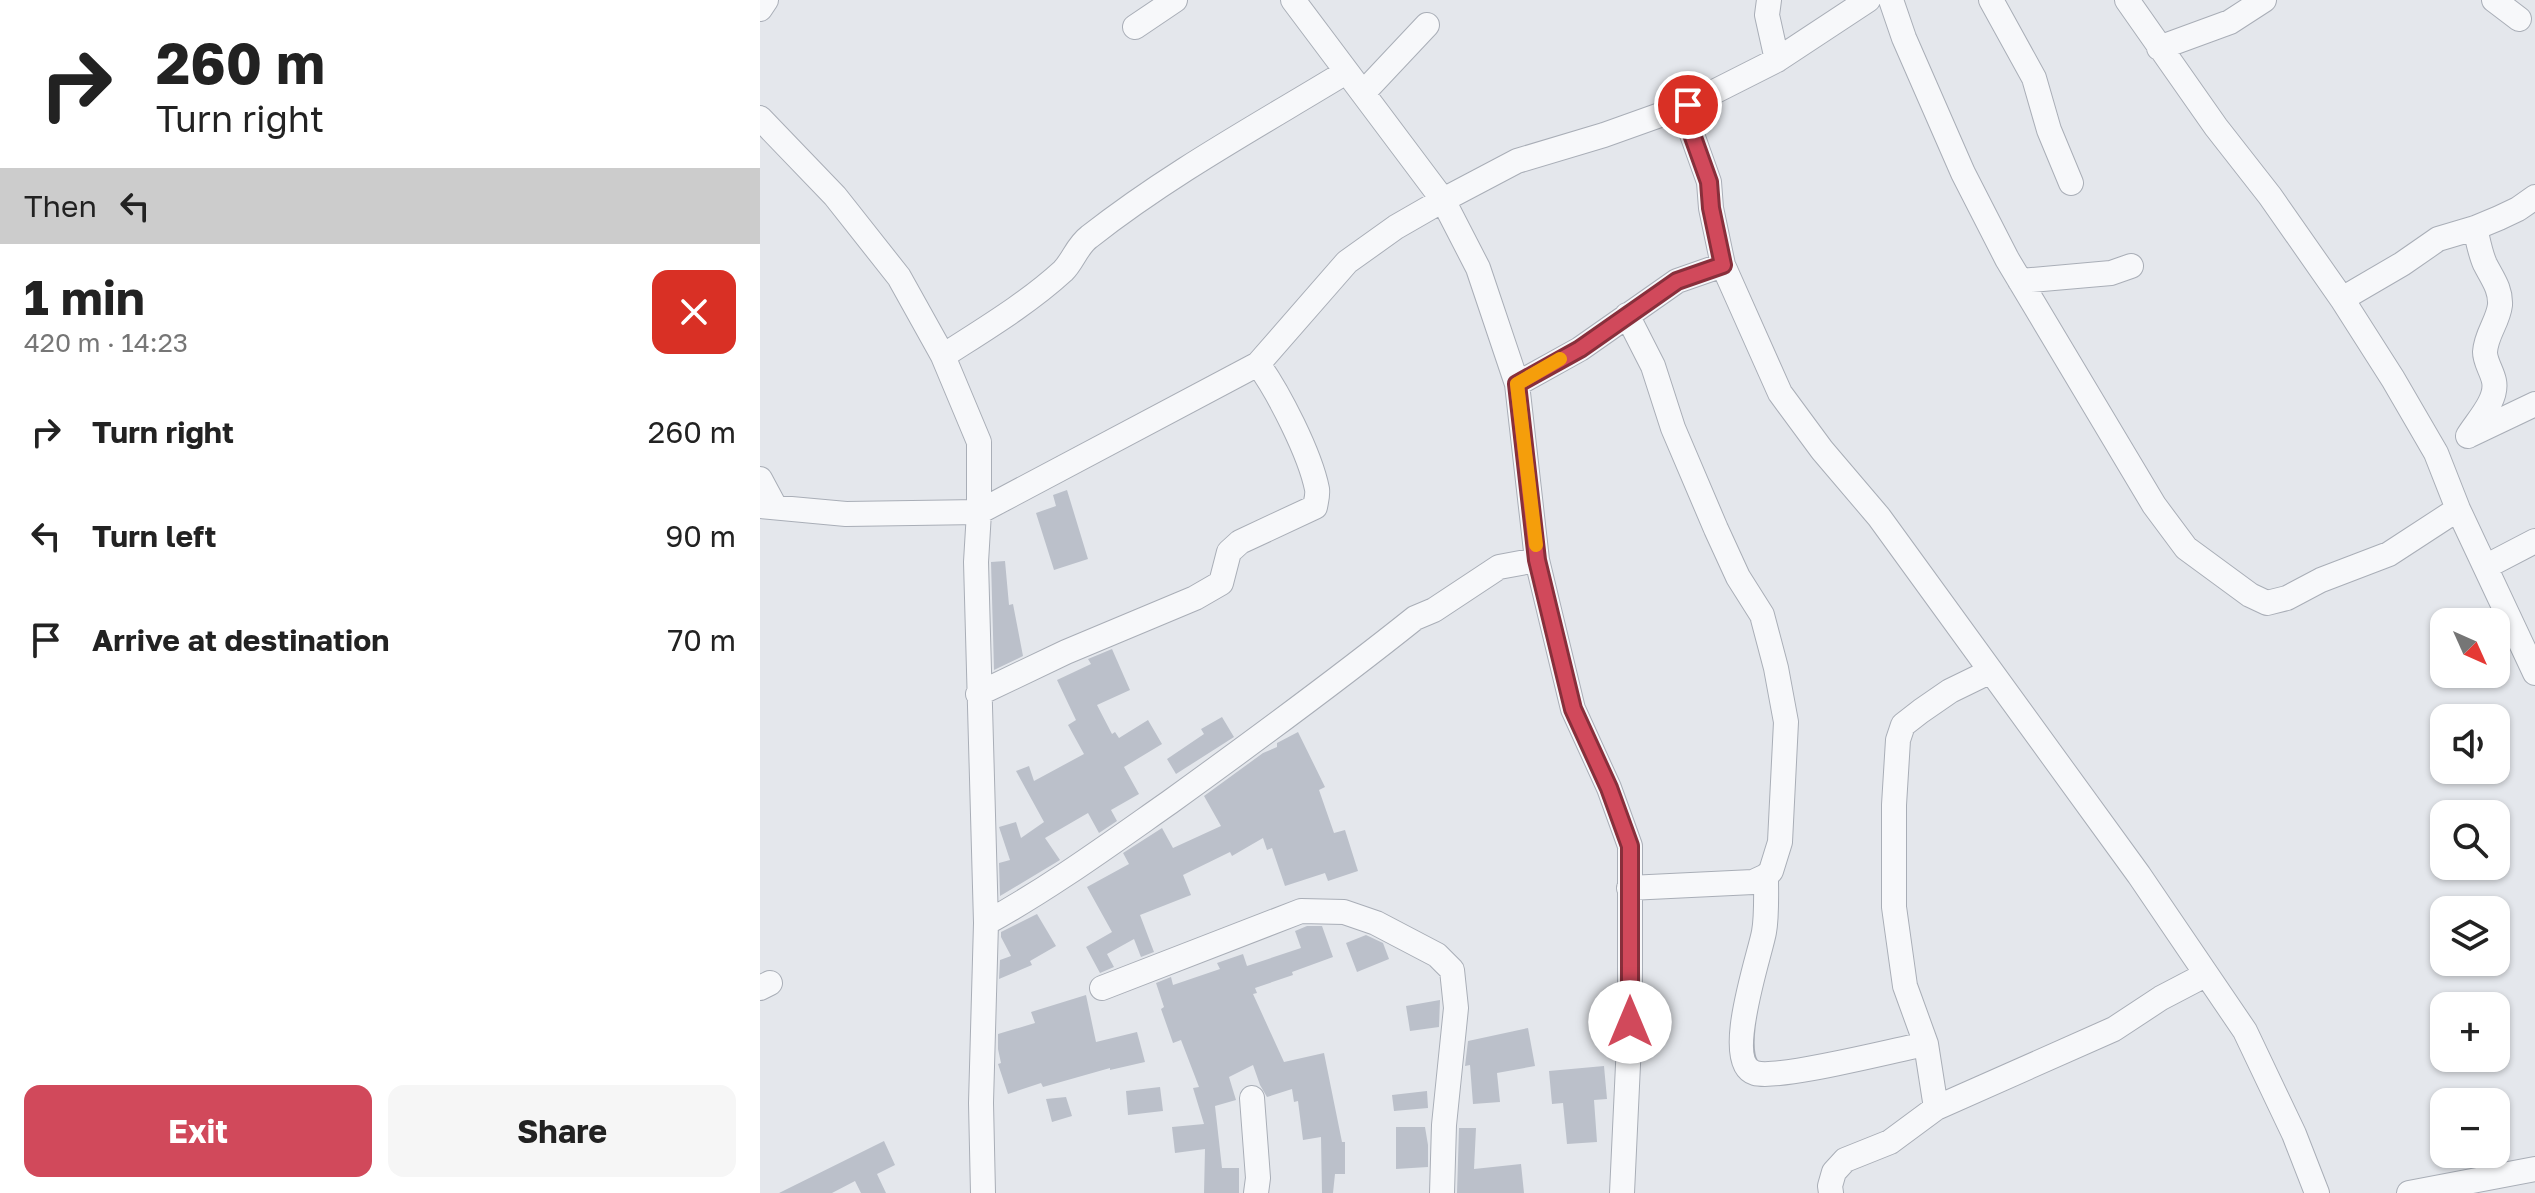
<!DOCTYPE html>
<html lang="en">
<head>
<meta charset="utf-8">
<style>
  :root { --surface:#fff; --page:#f6f6f6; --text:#222; --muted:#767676; --accent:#d1495b }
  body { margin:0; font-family:"Golos Text",sans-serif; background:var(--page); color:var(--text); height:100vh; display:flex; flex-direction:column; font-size:30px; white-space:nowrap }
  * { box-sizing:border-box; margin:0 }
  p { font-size:26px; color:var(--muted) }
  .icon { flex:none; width:44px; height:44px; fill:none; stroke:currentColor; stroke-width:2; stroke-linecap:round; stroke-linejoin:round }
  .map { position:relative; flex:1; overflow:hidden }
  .side { display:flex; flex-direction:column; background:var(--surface); width:760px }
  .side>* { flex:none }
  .guide { background:#fff; color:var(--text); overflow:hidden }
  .needle { width:52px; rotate:135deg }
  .fabs { position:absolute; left:1670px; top:608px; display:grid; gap:16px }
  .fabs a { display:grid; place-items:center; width:80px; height:80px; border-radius:16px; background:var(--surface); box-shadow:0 2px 6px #0004; font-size:40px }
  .pin { position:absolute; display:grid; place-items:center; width:68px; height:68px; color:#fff; margin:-34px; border:4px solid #fff; border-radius:50%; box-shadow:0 2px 8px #0007 }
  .me { position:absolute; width:88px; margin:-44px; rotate:0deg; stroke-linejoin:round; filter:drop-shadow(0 0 6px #0008) }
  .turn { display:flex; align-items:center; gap:28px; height:168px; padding:0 24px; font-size:36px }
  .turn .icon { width:104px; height:104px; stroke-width:2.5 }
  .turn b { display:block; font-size:56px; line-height:68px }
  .then { display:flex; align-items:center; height:76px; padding:0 24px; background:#0003; gap:16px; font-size:30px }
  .round { display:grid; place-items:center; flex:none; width:84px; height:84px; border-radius:16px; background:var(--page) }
  .headline { display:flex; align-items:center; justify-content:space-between; height:136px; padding:0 24px }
  h1 { font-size:48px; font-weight:700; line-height:60px }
  .action { display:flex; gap:16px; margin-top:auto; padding:16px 24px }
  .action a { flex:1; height:92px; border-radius:16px; background:var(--accent); color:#fff; font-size:32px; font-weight:700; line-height:92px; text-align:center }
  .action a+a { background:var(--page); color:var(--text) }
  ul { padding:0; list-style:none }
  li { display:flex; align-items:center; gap:24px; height:104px; padding:0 24px }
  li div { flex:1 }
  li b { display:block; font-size:30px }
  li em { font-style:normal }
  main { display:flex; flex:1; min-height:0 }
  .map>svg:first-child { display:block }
  .building { fill:#bbc0ca }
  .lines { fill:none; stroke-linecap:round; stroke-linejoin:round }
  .minor-casing { stroke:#a9aeb7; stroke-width:26 }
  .minor { stroke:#f7f8fa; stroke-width:24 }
  .route-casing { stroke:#882f3b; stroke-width:20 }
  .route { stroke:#d1495b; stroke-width:14 }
  .slow { stroke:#f59e0b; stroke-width:14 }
</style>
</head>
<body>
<main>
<section class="side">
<div class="guide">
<div class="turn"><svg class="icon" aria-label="right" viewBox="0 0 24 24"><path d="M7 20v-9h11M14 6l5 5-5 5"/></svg><div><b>260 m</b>Turn right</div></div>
<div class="then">Then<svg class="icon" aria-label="left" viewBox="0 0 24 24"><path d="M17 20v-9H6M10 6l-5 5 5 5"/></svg></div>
</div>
<div class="headline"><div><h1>1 min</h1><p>420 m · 14:23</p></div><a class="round" style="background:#d93025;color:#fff"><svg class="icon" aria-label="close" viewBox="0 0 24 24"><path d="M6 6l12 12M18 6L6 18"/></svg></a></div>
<ul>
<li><svg class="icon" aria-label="right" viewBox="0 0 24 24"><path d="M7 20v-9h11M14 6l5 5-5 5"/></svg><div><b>Turn right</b></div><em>260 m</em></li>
<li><svg class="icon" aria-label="left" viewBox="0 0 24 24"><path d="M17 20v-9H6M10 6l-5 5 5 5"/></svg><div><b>Turn left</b></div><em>90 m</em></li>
<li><svg class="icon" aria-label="arrive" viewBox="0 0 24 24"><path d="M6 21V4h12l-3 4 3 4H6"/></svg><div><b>Arrive at destination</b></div><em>70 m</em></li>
</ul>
<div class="action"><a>Exit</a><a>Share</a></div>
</section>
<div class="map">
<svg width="1775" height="1193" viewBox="0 0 1775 1193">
  <rect width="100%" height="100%" fill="#e4e7ec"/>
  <path class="building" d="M307,490L328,559L294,570L276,513L296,506L293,495Z
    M245,561L249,605L253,604L263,656L234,670L231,562Z
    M352,649L370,690L337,705L352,734L355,732L359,738L388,720L402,744L364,767L379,794L351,810L357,821L339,833L328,813L285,838L300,860L240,896L239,863L250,860L239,827L256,822L261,838L284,822L256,771L269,766L274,781L324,754L308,725L316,720L297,680L331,664L328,659Z
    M462,717L474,737L416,774L407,759L444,734L441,729Z
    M538,732L565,787L559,790L574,833L585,830L598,871L568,881L565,873L525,886L512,848L507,850L503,838L472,856L470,852L423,875L431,895L380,915L394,952L381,957L374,939L347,954L354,967L340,973L326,947L352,932L327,887L369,864L363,853L402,828L413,848L461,826L444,796L503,753L517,747V743Z
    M277,914L296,946L270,961L272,965L239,979L240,960L251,956L241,937V932Z
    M547,926H562L573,957L532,972L533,975L495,988L497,993L493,994L524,1062L564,1053L582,1142H585V1174H575L573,1193H562L561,1137L543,1140L538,1101L534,1102L532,1089L507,1097L500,1085L493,1065L469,1077L476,1100L455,1106L462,1168H479V1193H444L445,1149L415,1153L412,1127L444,1124L433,1088L439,1087L421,1040L413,1043L401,1009L404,1007L396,983L411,977L413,985L460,969L457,963L483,954L487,966L541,948L535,931Z
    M606,935L623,943L629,959L597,972L586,943Z
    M326,995L336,1042L377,1032L385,1062L350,1070V1068L283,1087L281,1083L248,1094L238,1064L241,1063L238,1049V1034L275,1023L271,1012Z
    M680,1000L679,1027L650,1031L646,1006Z
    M768,1028L775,1066L737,1073L740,1102L713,1104L710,1065L705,1066L708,1041Z
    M844,1066L847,1099L834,1100L837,1142L807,1144L803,1103L792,1104L789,1071Z
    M400,1087L403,1111L368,1115L366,1091Z
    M667,1091L668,1108L634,1111L632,1095Z
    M306,1097L312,1116L292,1122L286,1099Z
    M636,1127H665L668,1145V1167L636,1169Z
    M699,1128H716L714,1169L761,1164L764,1193H697Z
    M124,1141L135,1165L117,1174L126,1193H101L95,1181L72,1193H19Z"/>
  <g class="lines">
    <defs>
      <path id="minor" d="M533,0L683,200L718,268L757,384L777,560L790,614L813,709L849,788L870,846V1022L862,1193
        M1009,0L1007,15L1017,60
        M1131,0L1144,38L1203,173L1247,259L1394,505L1426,548L1490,595L1507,603L1527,598L1561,580L1629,554L1698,509
        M1231,0L1274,78L1289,130L1311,183
        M1367,0L1456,127L1510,196L1582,299L1633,379L1676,453L1698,509L1775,673
        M1734,0L1759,19
        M0,9L6,0
        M375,27L415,0
        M1399,48L1470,22L1504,0
        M604,92L667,25
        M928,105L929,126L949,182L951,208L963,265L1020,393L1062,450L1119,517L1379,875L1485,1031L1534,1134L1557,1193
        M0,118L75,196L139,277L183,356L219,442V512L216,562L226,923L221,1103L223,1193
        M1260,281L1351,273L1371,266
        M1582,299L1642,264L1678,239L1715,228L1739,218L1758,209L1775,197
        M867,315L893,366L913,428L956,529L978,577L1002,615L1016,668L1026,722L1020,842L1011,871L1006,876L993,882L869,888
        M183,356C223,330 267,304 303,271C313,261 317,246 329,237C409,174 499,125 586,72
        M757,384L820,349L917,281L963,265
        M1710,435L1775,404
        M1708,436C1717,421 1738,400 1734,381C1732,371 1725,362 1725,352C1726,334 1738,322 1740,305C1741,289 1732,278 1725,264C1720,253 1718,240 1715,228
        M0,479L15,507
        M0,506L86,514L219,512L498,364L587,262L636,227L683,200L757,161L844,135L928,105L1017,60L1108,0
        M1727,566L1775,541
        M218,694L306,652L435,598L461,583L469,552L480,542L555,507C556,501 558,495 557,489C550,454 519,393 498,364
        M1006,876C1006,894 1007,915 1004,932C1000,955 962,1063 995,1073C1019,1080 1134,1050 1166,1044
        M226,923C290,888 350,844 410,802C493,742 575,682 655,618L674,610L739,567L777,560
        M0,988L10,983
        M342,988L541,911L584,912L616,923L677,955L692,970L696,1008L684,1125L682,1193
        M492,1098L498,1178L496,1193
        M1176,1108L1166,1044L1145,986L1134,907V805L1138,740L1143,725L1161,711L1190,691L1229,672
        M1071,1193L1070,1186L1074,1172L1085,1160L1130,1142L1176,1108L1354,1029L1401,998L1445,975
        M1649,1193L1775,1169"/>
    </defs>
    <use href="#minor" class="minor-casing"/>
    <use href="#minor" class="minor"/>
  </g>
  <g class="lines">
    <defs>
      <path id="route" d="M870,1022V846L849,788L813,709L790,614L777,560L757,384L820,349L917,281L963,265L951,208L949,182L929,126L928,105"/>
    </defs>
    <use href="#route" class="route-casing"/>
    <use href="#route" class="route"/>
    <path class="slow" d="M776,545L757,384L800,359"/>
  </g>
</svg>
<div class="fabs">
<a><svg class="needle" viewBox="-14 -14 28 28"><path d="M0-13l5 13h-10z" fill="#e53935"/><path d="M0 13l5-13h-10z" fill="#767676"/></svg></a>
<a><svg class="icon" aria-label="sound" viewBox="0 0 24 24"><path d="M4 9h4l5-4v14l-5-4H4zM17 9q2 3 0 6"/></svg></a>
<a><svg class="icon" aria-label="search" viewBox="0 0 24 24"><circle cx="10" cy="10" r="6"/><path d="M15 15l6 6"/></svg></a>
<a><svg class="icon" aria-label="layers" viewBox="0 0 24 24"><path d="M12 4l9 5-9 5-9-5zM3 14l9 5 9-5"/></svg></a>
<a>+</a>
<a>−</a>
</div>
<div class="pin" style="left:928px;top:105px;background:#d93025"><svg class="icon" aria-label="arrive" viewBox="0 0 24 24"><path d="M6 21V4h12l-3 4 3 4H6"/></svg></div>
<svg class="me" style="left:870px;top:1022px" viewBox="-20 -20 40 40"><circle r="19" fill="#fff"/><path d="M0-13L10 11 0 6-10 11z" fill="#d1495b"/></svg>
</div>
</main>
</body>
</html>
